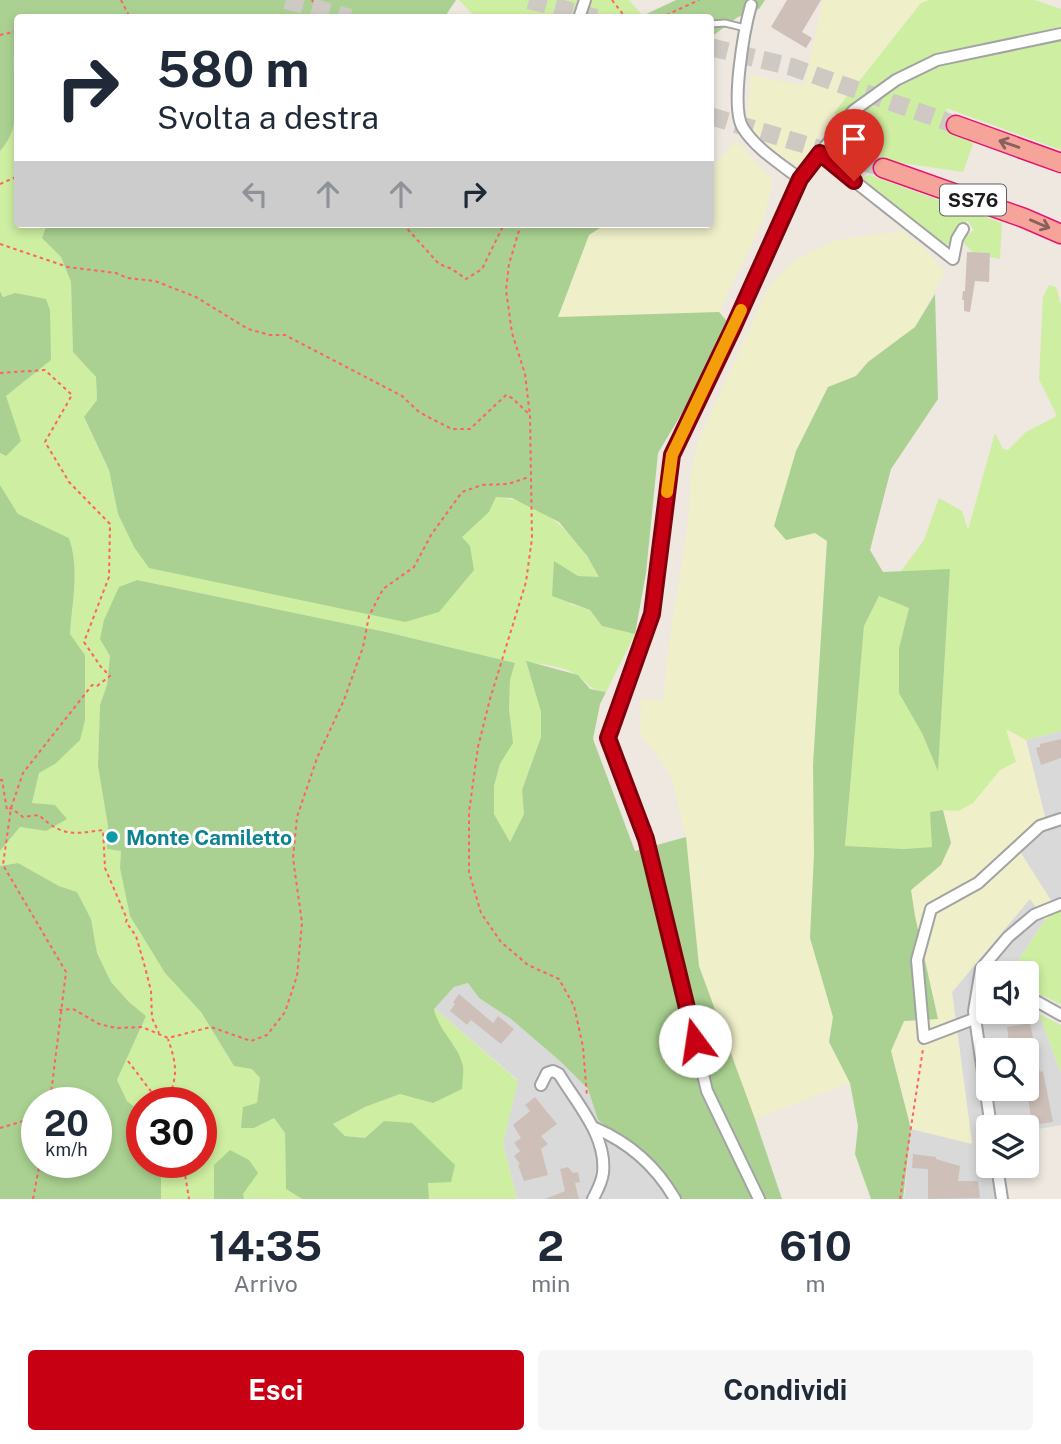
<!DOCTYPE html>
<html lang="it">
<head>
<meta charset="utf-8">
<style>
  :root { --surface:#fff; --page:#f6f6f7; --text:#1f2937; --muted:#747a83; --accent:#c70013 }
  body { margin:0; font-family:"Public Sans",sans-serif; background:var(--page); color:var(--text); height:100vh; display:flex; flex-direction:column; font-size:26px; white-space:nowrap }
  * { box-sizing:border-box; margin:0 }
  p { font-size:23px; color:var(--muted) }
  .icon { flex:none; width:38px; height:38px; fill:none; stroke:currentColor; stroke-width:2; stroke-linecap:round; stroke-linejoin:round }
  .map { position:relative; height:1199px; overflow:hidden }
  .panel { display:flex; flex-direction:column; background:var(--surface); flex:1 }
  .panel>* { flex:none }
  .top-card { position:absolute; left:14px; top:14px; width:700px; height:214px; border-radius:7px; box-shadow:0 4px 10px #0003; background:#fff; color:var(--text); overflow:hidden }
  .fabs { position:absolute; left:976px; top:961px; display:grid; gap:14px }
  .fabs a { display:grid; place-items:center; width:63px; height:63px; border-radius:7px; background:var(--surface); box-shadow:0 4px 10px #0003; font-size:35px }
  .speed { position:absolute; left:21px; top:1087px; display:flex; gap:14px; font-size:35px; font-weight:700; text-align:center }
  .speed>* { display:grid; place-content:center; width:91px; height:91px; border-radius:50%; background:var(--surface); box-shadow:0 4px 10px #0003; line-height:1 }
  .speed small { font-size:18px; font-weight:400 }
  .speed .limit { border:10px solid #d22; background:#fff; color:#111 }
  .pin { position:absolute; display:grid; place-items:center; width:60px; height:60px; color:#fff; margin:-72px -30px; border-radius:50% 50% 50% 0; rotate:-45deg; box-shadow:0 0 7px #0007 }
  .pin .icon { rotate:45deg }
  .me { position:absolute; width:77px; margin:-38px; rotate:346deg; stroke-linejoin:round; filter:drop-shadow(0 0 5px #0008) }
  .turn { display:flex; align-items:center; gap:24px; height:147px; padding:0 28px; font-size:32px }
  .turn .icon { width:91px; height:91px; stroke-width:2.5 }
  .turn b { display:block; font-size:49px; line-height:60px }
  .lanes { display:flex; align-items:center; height:66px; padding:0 28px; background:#0003; justify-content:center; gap:35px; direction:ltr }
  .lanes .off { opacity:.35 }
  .eta { display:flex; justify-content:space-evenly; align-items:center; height:119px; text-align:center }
  .eta b { font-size:42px; font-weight:700; line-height:49px }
  .button { display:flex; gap:14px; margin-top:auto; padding:14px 28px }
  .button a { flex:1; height:80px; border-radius:7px; background:var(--accent); color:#fff; font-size:28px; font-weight:700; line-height:80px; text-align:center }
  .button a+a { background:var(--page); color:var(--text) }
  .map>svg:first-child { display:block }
  .residential { fill:#dad9d9; fill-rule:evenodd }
  .farmland { fill:#efefc9 }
  .grass { fill:#ceeea1 }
  .forest { fill:#aad191; fill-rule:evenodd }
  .building { fill:#cec0b9 }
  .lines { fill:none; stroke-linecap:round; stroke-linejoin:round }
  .trunk-tunnel { stroke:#cec9c3; stroke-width:18; stroke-dasharray:18 9; stroke-linecap:butt }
  .service-casing { stroke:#a3a3a3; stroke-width:9 }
  .minor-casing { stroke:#a3a3a3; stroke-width:14 }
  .trunk-casing { stroke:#e51570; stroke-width:21 }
  .path { stroke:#ff6260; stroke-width:2; stroke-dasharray:3.5 3.5; stroke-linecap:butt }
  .service { stroke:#fff; stroke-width:5 }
  .minor { stroke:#fff; stroke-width:10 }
  .trunk { stroke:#f6a49a; stroke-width:18 }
  .oneway { stroke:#89605b }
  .route-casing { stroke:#81000c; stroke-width:18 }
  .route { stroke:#c70013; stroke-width:12 }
  .slow { stroke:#f59e0b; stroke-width:12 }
  .culture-dot { fill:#0f9aa8; stroke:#fff; stroke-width:2.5 }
  .labels { text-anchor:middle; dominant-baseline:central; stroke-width:6; stroke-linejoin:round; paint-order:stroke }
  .shield { fill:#fff; stroke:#606060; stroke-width:2 }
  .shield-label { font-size:19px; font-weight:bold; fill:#1c1c1c }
  .culture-label { font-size:21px; font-weight:bold; fill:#0d838f; stroke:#fff; text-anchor:start }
</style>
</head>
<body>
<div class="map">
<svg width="1061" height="1199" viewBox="0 0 1061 1199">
  <rect width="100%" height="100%" fill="#eee8e0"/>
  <path class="residential" d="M1061,731V908L1057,910L1017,847L1045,817L1026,740Z
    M1030,898L1045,920L1010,973H989V1006L977,1024L1018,1012H1027V1009L1036,1006L1061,1073V1125L1027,1131V1127H989V1166H997L1002,1199H904L911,1129L972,1143L952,992ZM989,1050H1027V1088H989Z
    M468,983L479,998L511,1019L561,1062L588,1089L598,1120L650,1160L678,1199H517L503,1143L518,1080L434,1008L454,987Z"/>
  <path class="farmland" d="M823,0H929L921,3L891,40L834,113L802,163L794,164L782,158L754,135L747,120L751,75L804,86Z
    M736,140L773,180L764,218L719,312L557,318L589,235L606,224H710L711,168Z
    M902,231L924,248L945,271L915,327L868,362L856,376L828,387L796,451L786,540L815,533L827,541L813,765L814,854L810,938L833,1017L829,1043L850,1083L755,1119L699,966L686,837L671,775L640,733L641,699L663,701L669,643L688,524L691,473L697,444L768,288L794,260L837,240Z
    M1005,728L1026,740L1045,817L1017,847L1057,910L1045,920L1030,899L952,992L972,1144L911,1129L891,1051L904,1021L938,1019L915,916L911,890L941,865L951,843L943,810L958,811L973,803L1000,770L1015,762Z"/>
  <path class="grass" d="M459,0H629L644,17H475Z
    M929,0H1035L1061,9V150L946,108L959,135L974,141L963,172L888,161L875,155L834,113L921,3Z
    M17,102L18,224H47L42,238L61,257L71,282L73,352L96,377L97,400L84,418L109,470L118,514L134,547L461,537L489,512L496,497C547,501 576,537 600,578L578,576L570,604L590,610L602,626L635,634L606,692C584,687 592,685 577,675C564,666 541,664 526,662L541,712V737L522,790L524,814L510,842L494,814V786L500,764L512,743L509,709L510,680L515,663L386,632L137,580L119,587L107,685L100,705L98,766L108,826L107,849L121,851L120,868L130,916L165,973L201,1012L234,1066L253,1069L260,1078L254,1128L274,1118L285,1133L286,1189L302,1199H244L243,1194L214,1193V1199H161V1162H201V1102H142V1113L127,1101L117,1080L146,1016L129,1002L111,982L97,953L91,919L77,892L59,886L18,863L0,866V851L20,827L46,831L55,805L32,804L39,773L55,764L85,655L70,634C72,601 80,569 69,538L18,514L0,485V453L6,456V396L51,360L0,291V151C13,137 15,119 17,102Z
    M870,175L1002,223L1000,259L974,254L961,240L974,230L968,221L957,227L954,243L940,245L862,178Z
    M1049,285L1056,287L1061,305V731L1026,740L1006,729L1016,762L1000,770L973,803L958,811L943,810L930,812L933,847L904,849L845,847L864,626L879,596L909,608L899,648L922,733L938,769L950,570L901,571L924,540L939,498L962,511L968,530L995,433L1003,449L1008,450L1026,432L1057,416L1039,379L1043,297Z
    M1061,908V1005L1044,996L1027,998V973H1010L1045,920Z
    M434,1008L518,1081L503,1143L517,1199H429L428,1183L384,1121L365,1138L345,1136L333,1124L365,1107L400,1094L433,1103L455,1047L437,1024Z
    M1039,1014L1061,1025V1073Z"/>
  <path class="forest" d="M0,0H456L444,18H18L17,50L15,47C9,81 28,121 0,151Z
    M676,0H765L759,9L738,17L711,37L710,18L642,16Z
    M47,224H606L589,235L558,317L719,312L733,328L658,453L646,573L635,634L602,626L590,610L552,596L554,561L578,576L599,577L587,556L559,522L512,498L496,497L489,512L462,537L470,546L474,570L439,612L405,622L149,568L134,547L118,514L109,470L84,417L97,400L96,377L73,352L71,282L61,257L42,238Z
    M0,291L3,297L15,293L46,299L50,310L51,360L6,396L21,441L6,456L0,453Z
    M935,294L938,399L891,469L870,550L883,572L950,569L938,771L922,733L899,693V648L909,608L879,596L864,626L845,846L904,849L932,847L930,812L943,810L951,843L941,865L911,890L915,916L938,1019L904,1021L891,1051L911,1129L903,1199H871L855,1154L858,1126L850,1083L829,1042L833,1017L810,938L814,854L813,765L827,541L815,533L786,540L774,526L796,451L828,387L856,376L868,362L915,327Z
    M0,485L18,514L69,538C80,569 72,601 70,634L85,655V720L80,740L55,764L39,773L32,803L55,805L67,819L46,831L20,827L0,851Z
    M137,580L386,632L515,663L510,680L509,709L513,743L500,764L494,786V814L510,842L524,814L522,790L541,737V712L526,661L578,675L590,689L606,692L600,704L593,739L635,851L686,837L699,966L755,1119L782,1199H678L650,1160L598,1120L588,1089L561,1062L511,1019L479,998L468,983L454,987L434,1009C439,1032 458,1044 463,1066C464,1073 462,1082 462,1089L433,1103L400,1094L365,1107L333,1124L345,1136L365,1138L384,1121L412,1123L455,1165L451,1182L428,1183L429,1199H302L286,1189L285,1133L274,1118L254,1128H241L243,1107L257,1103L260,1078L252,1069L234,1066L201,1012L165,973L130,916L120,868L121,851L107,849L108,826L98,766L100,705L107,685L110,656L100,639L104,620L119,587Z
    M18,863L59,886L77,892L91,919L97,953L111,982L129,1002L146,1016L117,1080L127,1101L142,1113V1162H161V1199H0V866ZM37,1102H96V1162H37Z
    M230,1150L249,1160L258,1173L243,1194L244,1199H214V1165Z"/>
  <path class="building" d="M787,0H821L802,32L812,38L806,48L771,27Z
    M967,252L990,253L989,282L975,281L970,312L964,311V300H962L963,291H965Z
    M1061,739V758L1041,765L1036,748L1040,747V744Z
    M459,994L493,1023L498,1016L514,1029L501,1044L471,1020L467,1025L450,1011L455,1004L453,1002Z
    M1030,1023L1040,1072L1043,1071L1053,1122L1032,1125L1028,1097L1024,1098L1023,1088H1027V1050H1010L1007,1027Z
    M535,1097L557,1124L541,1136L548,1144L541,1149L548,1175L524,1181L518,1165L520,1164L514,1156L520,1151L514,1143L521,1138L513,1125L530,1111L525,1105Z
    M913,1154L936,1157V1159L960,1166L958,1181H978L980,1198L928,1199V1169L912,1168Z
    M568,1167L573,1173L578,1172L580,1182L575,1183L579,1199H545L565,1191L560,1169Z"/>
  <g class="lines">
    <path class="trunk-tunnel" d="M286,0L350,18
      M529,0L596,18
      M710,47L792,67L956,125
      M710,116L883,168"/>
    <defs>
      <path id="service" d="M710,24L725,23L745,28"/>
      <path id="minor" d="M751,5C744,30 730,108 743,128C756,149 781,164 800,179
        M579,18L585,0
        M820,154L953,259L957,239L963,229
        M1027,1004L1038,1002L1061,1015
        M992,1012L924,1038L917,960L931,909L978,883L1040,826L1061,819
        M541,1085L547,1073L553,1071L559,1074C577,1104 607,1136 603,1173C602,1182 597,1191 593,1199
        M991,1127L974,1011L981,969L1008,937L1034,915L1061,904
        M595,1128C630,1143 656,1166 675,1199
        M997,1166L1002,1199
        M759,1199L707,1091L646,839L608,738L652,614L672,455L733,328L800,179L853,111L896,80L937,60L1061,34"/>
      <path id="trunk" d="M956,125L1061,163
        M883,168L1024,218L1061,234"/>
    </defs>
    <use href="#service" class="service-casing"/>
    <use href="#minor" class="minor-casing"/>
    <use href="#trunk" class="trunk-casing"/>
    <path class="path" d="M121,0L130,18
      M312,0L313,2
      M612,0L626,18
      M660,18L699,0
      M0,35L18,31
      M0,184L18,176
      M403,224L439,264L452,269L466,279L482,269L504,224
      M521,224L509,264L506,290L512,333L525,374L530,416L532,538L526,582L490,699L478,747L469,812V872L481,913L501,942L528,965L559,979L574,1006L583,1047L587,1096
      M0,244L68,267L116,273L127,278L155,281L196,297L248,329L270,335H285L402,396L419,412L430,418L452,429H470L506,395L512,398L529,414
      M0,373L45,370L72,395L45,442L69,482L110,524L109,577L84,642L101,667L110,676L97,686L92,685L23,773L11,808L3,865L66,972L50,1102
      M0,780H2L7,810L11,808L23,817L39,815C62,837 74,834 103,830L105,868L127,919L126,922L136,936L145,967L151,991L152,1018L159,1033
      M59,1010L73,1009L99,1024L116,1028L142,1027L168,1038L211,1027L251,1041L267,1035L285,1012L297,976L302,923L293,858L297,817L317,758L344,700L363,647L369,616L383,589L414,567L431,535L462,492L482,485L508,484L529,477
      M128,1061L159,1102
      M167,1102C178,1076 177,1065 168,1039
      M0,1128L37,1117
      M183,1162L189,1199
      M33,1199L40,1162
      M900,1199L923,1049"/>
    <use href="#service" class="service"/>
    <use href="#minor" class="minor"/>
    <use href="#trunk" class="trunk"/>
  </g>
  <defs><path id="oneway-shaft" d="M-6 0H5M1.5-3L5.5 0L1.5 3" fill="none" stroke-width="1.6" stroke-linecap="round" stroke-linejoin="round" transform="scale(1.75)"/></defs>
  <g class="oneway">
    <use href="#oneway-shaft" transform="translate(1009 144) rotate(-161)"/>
    <use href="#oneway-shaft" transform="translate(1040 224) rotate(23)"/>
  </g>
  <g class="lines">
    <defs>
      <path id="route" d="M695,1041L646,839L608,738L652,614L672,455L733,328L800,179L820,153L854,181"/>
    </defs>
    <use href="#route" class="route-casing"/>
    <use href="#route" class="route"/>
    <path class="slow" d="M667,492L672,455L741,310"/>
  </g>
  <circle class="culture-dot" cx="112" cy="837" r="7"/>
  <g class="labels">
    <rect class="shield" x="940" y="184.5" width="66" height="31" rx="5"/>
    <g class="shield-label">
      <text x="973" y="200">SS76</text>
    </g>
    <g class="culture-label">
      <text x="126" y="837">Monte Camiletto</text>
    </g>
  </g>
</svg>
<div class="fabs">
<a><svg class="icon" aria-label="sound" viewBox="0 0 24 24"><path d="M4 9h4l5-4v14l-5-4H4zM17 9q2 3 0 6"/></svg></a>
<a><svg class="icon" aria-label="search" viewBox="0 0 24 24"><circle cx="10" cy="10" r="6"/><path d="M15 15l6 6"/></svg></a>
<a><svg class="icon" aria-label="layers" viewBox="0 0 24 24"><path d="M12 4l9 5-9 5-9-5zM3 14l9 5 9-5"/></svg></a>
</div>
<div class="speed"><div>20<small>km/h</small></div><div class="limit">30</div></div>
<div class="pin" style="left:854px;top:181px;background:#d93025"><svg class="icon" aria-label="arrive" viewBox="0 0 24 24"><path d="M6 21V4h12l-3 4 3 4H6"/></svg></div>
<svg class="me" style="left:695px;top:1041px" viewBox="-20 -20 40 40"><circle r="19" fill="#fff"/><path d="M0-13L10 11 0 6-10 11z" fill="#c70013"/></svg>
<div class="top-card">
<div class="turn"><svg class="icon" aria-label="right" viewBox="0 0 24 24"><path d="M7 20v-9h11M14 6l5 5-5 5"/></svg><div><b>580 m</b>Svolta a destra</div></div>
<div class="lanes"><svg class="icon off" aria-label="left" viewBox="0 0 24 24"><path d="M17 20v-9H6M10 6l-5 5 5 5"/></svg><svg class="icon off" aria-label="ahead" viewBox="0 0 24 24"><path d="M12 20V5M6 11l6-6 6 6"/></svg><svg class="icon off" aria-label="ahead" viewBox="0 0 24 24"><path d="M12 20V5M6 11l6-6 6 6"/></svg><svg class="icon" aria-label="right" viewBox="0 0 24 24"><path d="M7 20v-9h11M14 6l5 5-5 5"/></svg></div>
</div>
</div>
<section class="panel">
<div class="eta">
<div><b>14:35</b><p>Arrivo</p></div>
<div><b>2</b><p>min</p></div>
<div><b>610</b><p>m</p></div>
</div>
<div class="button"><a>Esci</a><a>Condividi</a></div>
</section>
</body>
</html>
